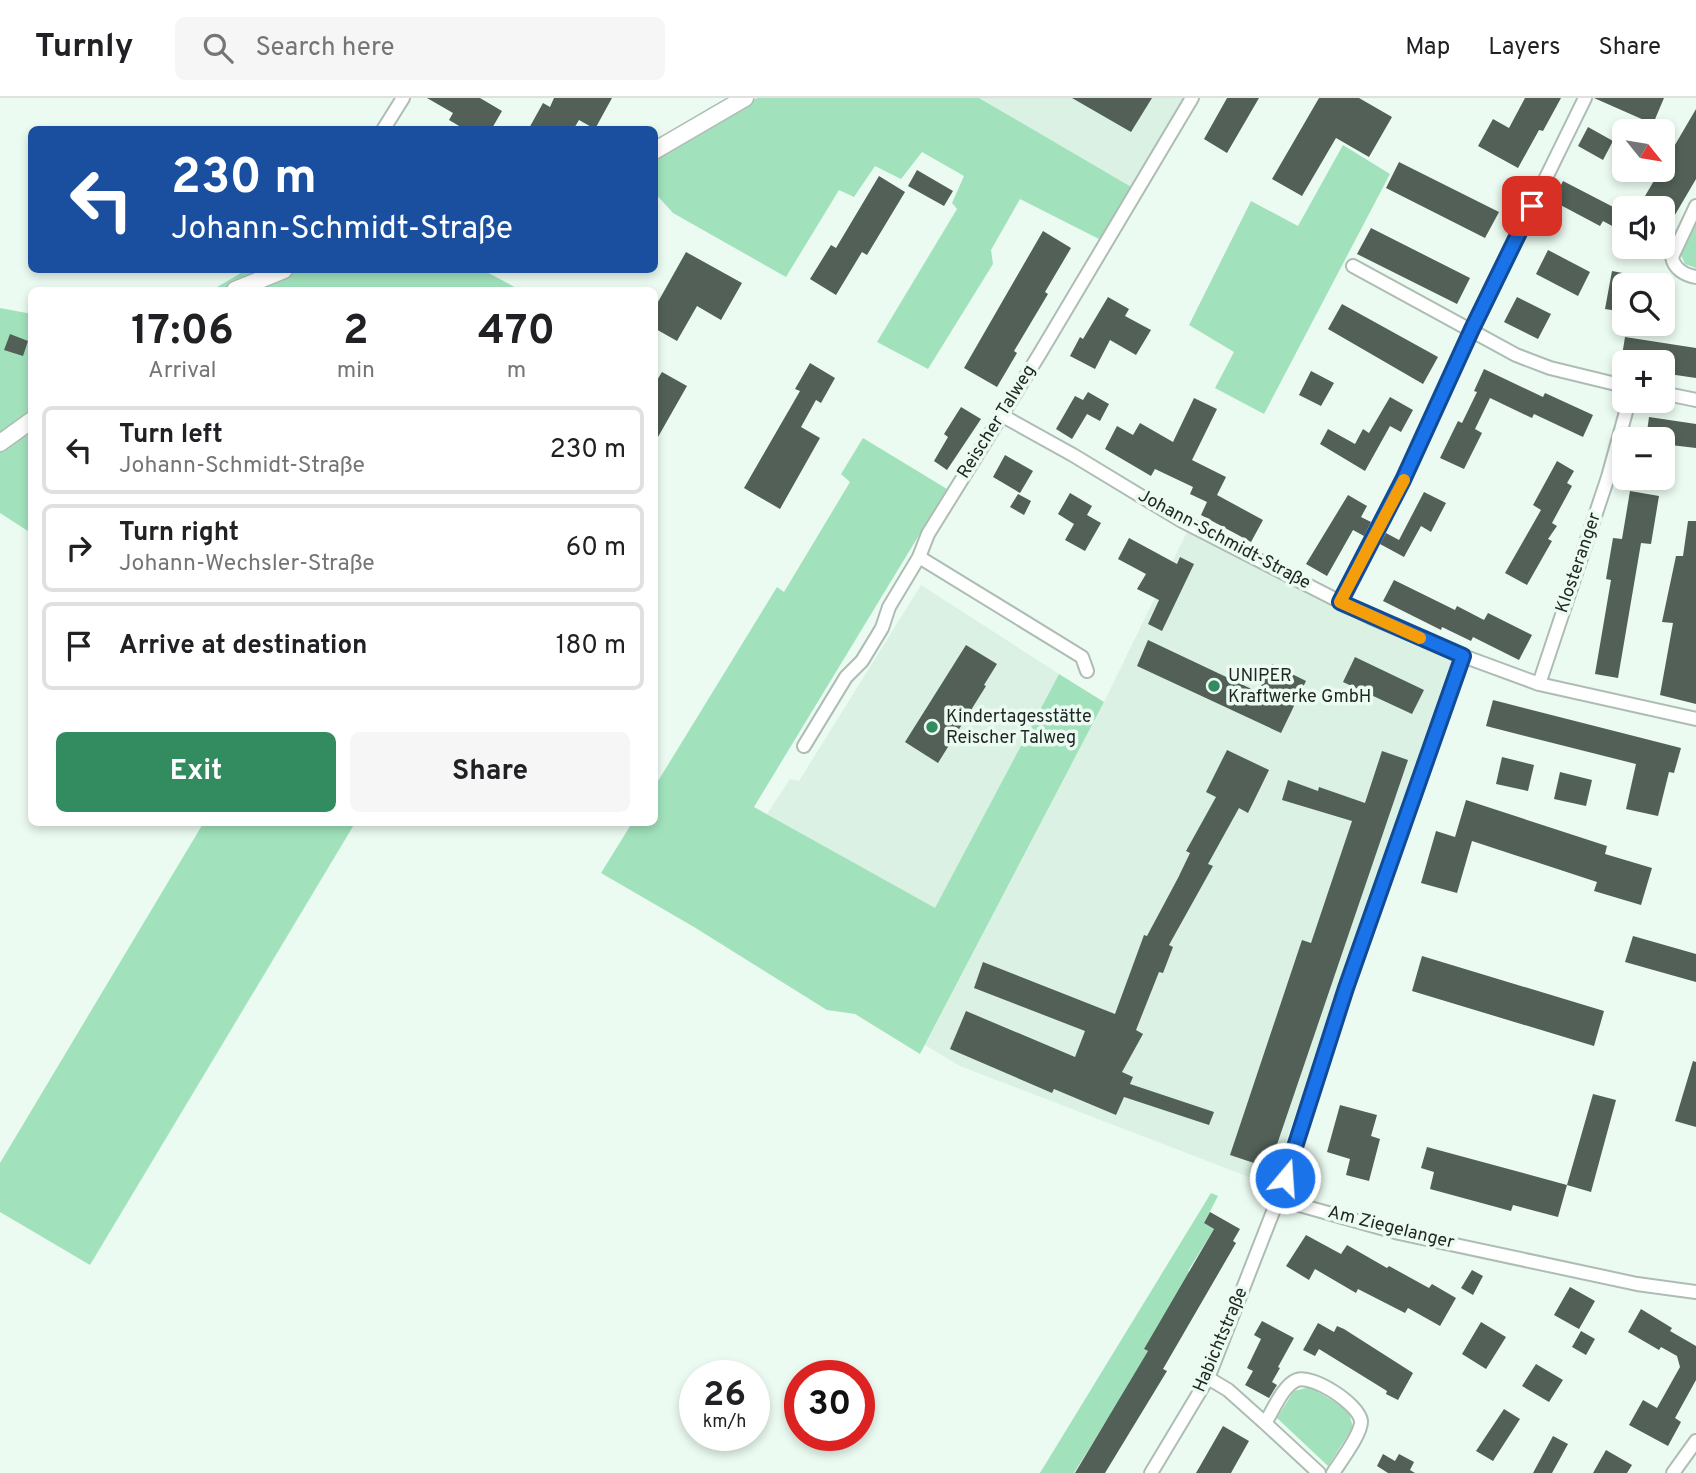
<!DOCTYPE html>
<html lang="en">
<head>
<meta charset="utf-8">
<style>
  :root { --surface:#fff; --page:#f6f6f6; --text:#202124; --muted:#757577; --line:#e0e0e0; --accent:#338c60 }
  body { margin:0; font-family:Overpass,sans-serif; background:var(--page); color:var(--text); height:100vh; display:flex; flex-direction:column; font-size:26px; white-space:nowrap }
  * { box-sizing:border-box; margin:0 }
  p { font-size:23px; color:var(--muted) }
  .icon { flex:none; width:38px; height:38px; fill:none; stroke:currentColor; stroke-width:2; stroke-linecap:round; stroke-linejoin:round }
  .map { position:relative; flex:1; overflow:hidden }
  .panel { position:absolute; left:28px; top:189px; width:630px; height:539px; display:flex; flex-direction:column; background:var(--surface); border-radius:10px; box-shadow:0 4px 10px #0003 }
  .panel>* { flex:none }
  .banner { position:absolute; left:28px; top:28px; width:630px; height:147px; border-radius:10px; box-shadow:0 4px 10px #0003; background:#1a4fa0; color:#fff; overflow:hidden }
  .needle { width:46px; rotate:120deg }
  .tools { position:absolute; left:1612px; top:21px; display:grid; gap:14px }
  .tools a { display:grid; place-items:center; width:63px; height:63px; border-radius:10px; background:var(--surface); box-shadow:0 4px 10px #0003; font-size:35px }
  .speed { position:absolute; left:679px; top:1262px; display:flex; gap:14px; font-size:35px; font-weight:700; text-align:center }
  .speed>* { display:grid; place-content:center; width:91px; height:91px; border-radius:50%; background:var(--surface); box-shadow:0 4px 10px #0003; line-height:1 }
  .speed small { font-size:18px; font-weight:400 }
  .speed .limit { border:10px solid #d22; background:#fff; color:#111 }
  .pin { position:absolute; display:grid; place-items:center; width:60px; height:60px; color:#fff; margin:-30px; border-radius:14px; box-shadow:0 4px 10px #0006 }
  .me { position:absolute; width:77px; margin:-38px; rotate:18deg; stroke-linejoin:round; filter:drop-shadow(0 0 5px #0008) }
  .turn { display:flex; align-items:center; gap:24px; height:147px; padding:0 28px; font-size:32px }
  .turn .icon { width:91px; height:91px; stroke-width:2.5 }
  .turn b { display:block; font-size:49px; line-height:60px }
  .eta { display:flex; justify-content:space-evenly; align-items:center; height:119px; text-align:center }
  .eta b { font-size:42px; font-weight:700; line-height:49px }
  .primary-button { display:flex; gap:14px; margin-top:auto; padding:14px 28px }
  .primary-button a { flex:1; height:80px; border-radius:10px; background:var(--accent); color:#fff; font-size:28px; font-weight:700; line-height:80px; text-align:center }
  .primary-button a+a { background:var(--page); color:var(--text) }
  ul { padding:0; list-style:none }
  li { display:flex; align-items:center; gap:21px; height:88px; margin:0 14px 10px; padding:0 14px; border:4px solid var(--line); border-radius:10px }
  li div { flex:1 }
  li b { display:block; font-size:26px }
  li em { font-style:normal }
  header { display:flex; align-items:center; gap:42px; box-sizing:border-box; height:98px; padding:0 35px; background:var(--surface); border-bottom:2px solid var(--line) }
  header strong { font-size:33px }
  nav { display:flex; gap:38px; margin-inline-start:auto; font-size:24px }
  .search { width:490px; height:63px; background:var(--page); display:flex; align-items:center; gap:18px; box-sizing:border-box; padding:0 24px; border-radius:10px; color:var(--muted); font-size:26px }
  .map>svg:first-child { display:block }
  .built { fill:#daf1e3 }
  .green { fill:#a1e2bc }
  .building { fill:#526057 }
  .lines { fill:none; stroke-linecap:round; stroke-linejoin:round }
  .minor-casing { stroke:#aebdb4; stroke-width:16 }
  .tertiary-casing { stroke:#aebdb4; stroke-width:19 }
  .minor { stroke:#fff; stroke-width:12 }
  .tertiary { stroke:#fff; stroke-width:16 }
  .route-casing { stroke:#114b97; stroke-width:18 }
  .route { stroke:#1a73e8; stroke-width:12 }
  .slow { stroke:#f59e0b; stroke-width:12 }
  .poi-dot { fill:#338c60; stroke:#ebfbf1; stroke-width:2.5 }
  .labels { text-anchor:middle; dominant-baseline:central; stroke-width:7; stroke-linejoin:round; paint-order:stroke }
  .street-label { font-size:18px; fill:#1f2522; stroke:#ebfbf1 }
  .poi-label { font-size:18px; fill:#1f2522; stroke:#ebfbf1; text-anchor:start }
</style>
</head>
<body>
<header>
<strong>Turnly</strong>
<div class="search"><svg class="icon" aria-label="search" viewBox="0 0 24 24"><circle cx="10" cy="10" r="6"/><path d="M15 15l6 6"/></svg>Search here</div>
<nav><a>Map</a><a>Layers</a><a>Share</a></nav>
</header>
<div class="map">
<svg width="1696" height="1375" viewBox="0 0 1696 1375">
  <rect width="100%" height="100%" fill="#ebfbf1"/>
  <path class="built" d="M979,0H1186L1133,90Z
    M1187,434L1339,507L1460,559L1270,1087L960,968L925,947L1104,604Z
    M921,487L1059,576L935,811L767,716L790,681L799,683Z"/>
  <path class="green" d="M757,0H979L1133,90L1101,142L1020,101L991,152L993,166L928,271L877,244L957,111L952,105L964,78L922,54L901,81L875,68L854,99L839,92L786,179L673,115L655,95V60Z
    M1343,47L1390,76L1264,316L1215,290L1234,254L1189,227L1251,103L1298,128Z
    M1696,120V170L1685,166L1680,155Z
    M246,172H271L226,192H212Z
    M296,172H483L520,192H244Z
    M0,210L32,216L31,315L0,338Z
    M31,331V435L0,415V354Z
    M863,340L947,391L754,709L935,810L1059,576L1104,604L920,956L855,916L827,912L694,829L601,775L632,725L654,724L655,688L777,489L784,494L850,384L841,376Z
    M204,724L355,725L90,1167L0,1114V1065Z
    M1211,1095L1218,1098L1204,1125L1214,1131L1188,1173L1200,1181L1144,1251L1166,1265L1105,1325L1074,1375H1040Z
    M1310,1289L1348,1312L1353,1329L1328,1368L1277,1320L1294,1293Z"/>
  <path class="building" d="M427,0H480L502,13L491,32H466L449,22L453,15Z
    M554,0H612L595,31L579,22L573,32H528L543,5L550,9Z
    M1072,0H1152L1131,34Z
    M1227,0H1259L1227,55L1204,41Z
    M1319,0H1359L1392,19L1369,59L1336,40L1302,98L1272,81Z
    M1525,0H1561L1543,33L1539,32L1518,70L1478,48L1493,21L1509,30Z
    M1594,0H1664L1653,26Z
    M1696,11V81L1662,139V110H1638Z
    M1588,29L1613,43L1603,62L1578,48Z
    M1399,64L1499,114L1485,140L1386,90Z
    M917,72L953,93L944,108L908,88Z
    M879,78L905,94L867,157L862,154L836,197L810,181L831,147L836,150Z
    M1563,83L1621,113L1614,129L1603,123L1600,128L1553,103Z
    M1371,130L1470,180L1457,206L1357,156Z
    M1043,133L1071,150L1045,194L1048,196L1014,253L1017,255L997,289L964,270Z
    M1548,152L1590,174L1578,198L1536,176Z
    M686,154L742,185L721,222L697,208L677,243L654,230V211Z
    M1612,173L1654,181L1653,187H1624V214L1605,211Z
    M1108,199L1129,211L1125,218L1151,232L1136,257L1110,242L1095,271L1070,258L1080,239L1083,241Z
    M1517,199L1551,216L1538,241L1504,224Z
    M1342,206L1438,259L1423,286L1328,231Z
    M10,236L28,243L23,258L4,252Z
    M1625,239L1696,250V280L1662,275V264H1621Z
    M810,265L835,280L821,305L816,302L801,329L820,340L780,411L744,390L800,293L795,291Z
    M1484,271L1543,299L1545,295L1593,317L1583,339L1534,316L1532,320L1490,300L1475,331L1482,335L1464,371L1440,360L1458,323L1462,325L1477,294L1474,293Z
    M1311,273L1334,285L1321,308L1299,297Z
    M662,274L687,288L654,346V287Z
    M1088,294L1109,306L1100,323L1087,316L1072,341L1056,331L1075,298L1083,302Z
    M1390,299L1413,312L1401,334L1390,328L1365,373L1320,346L1328,331L1355,346L1363,331L1369,335Z
    M1194,300L1217,311L1192,362L1226,379L1217,397L1263,422L1251,444L1201,417L1207,404L1190,396L1193,389L1155,371L1151,378L1105,351L1117,328L1133,337L1140,325L1173,344Z
    M961,309L981,321L947,372L934,363L948,339L944,336Z
    M1649,319L1696,326V350L1662,346V341H1646Z
    M1005,357L1033,373L1020,395L993,379Z
    M1557,363L1574,373L1567,385L1572,388L1552,425L1557,428L1548,441L1552,443L1527,487L1505,475L1541,412L1533,407Z
    M1630,393L1659,398L1651,446L1641,445L1618,580L1595,576L1611,482L1606,481L1613,440L1622,441Z
    M1424,394L1446,405L1431,434L1421,428L1404,459L1380,446L1386,435L1399,442Z
    M1070,395L1092,408L1087,417L1101,425L1085,453L1065,442L1074,426L1058,416Z
    M1018,396L1031,403L1024,417L1010,409Z
    M1348,397L1367,408L1361,419L1371,424L1364,438L1353,432L1327,478L1306,466Z
    M1688,423H1696V606L1660,597L1673,525L1662,524L1676,458H1683Z
    M1129,440L1177,466L1180,459L1194,466L1162,533L1148,526L1159,502L1137,491L1146,476L1118,461Z
    M1394,482L1455,512L1457,508L1484,522L1488,515L1532,537L1519,562L1473,539L1471,543L1442,529L1441,532L1383,503Z
    M1148,542L1258,594L1272,566L1306,583L1281,635L1137,568Z
    M966,547L997,566L984,587L986,588L938,665L905,644Z
    M1355,559L1424,592L1412,616L1343,584Z
    M1493,602L1681,650L1674,675L1669,674L1658,718L1626,711L1636,666L1486,628Z
    M1227,652L1269,672L1248,715L1239,710L1208,766L1213,768L1169,847L1173,849L1163,875L1159,874L1136,932L1143,936L1122,974L1133,979L1130,986L1214,1014L1209,1027L1124,999L1116,1017L1054,991L1052,995L950,951L966,913L1075,959L1085,933L974,890L983,864L1115,916L1144,837L1147,838L1178,780L1190,755L1186,753L1216,699L1206,694Z
    M1382,653L1408,662L1269,1070L1230,1057L1302,842L1311,845L1352,723L1282,702L1288,682L1318,693L1319,689L1365,705Z
    M1502,659L1534,667L1528,693L1496,686Z
    M1560,674L1592,682L1586,708L1554,701Z
    M1466,702L1607,748L1605,756L1652,770L1641,807L1594,793L1597,784L1472,743L1457,795L1421,785L1436,733L1455,739Z
    M1633,838L1696,856V884L1625,864Z
    M1422,858L1604,913L1594,948L1412,893Z
    M1693,963L1696,964V1029L1675,1023Z
    M1593,996L1616,1002L1591,1094L1567,1087Z
    M1340,1007L1377,1017L1371,1038L1380,1041L1369,1083L1346,1077L1350,1061L1327,1054Z
    M1427,1049L1567,1087L1558,1119L1513,1107L1511,1113L1430,1091L1434,1074L1421,1070Z
    M1210,1114L1240,1131L1233,1143L1236,1145L1163,1271L1167,1273L1105,1375H1075L1148,1253L1144,1251L1214,1131L1204,1125Z
    M1306,1137L1341,1156L1347,1147L1387,1170L1389,1168L1429,1190L1432,1186L1456,1200L1440,1228L1408,1210L1405,1215L1358,1191L1356,1195L1315,1171L1309,1182L1286,1168Z
    M1472,1172L1483,1178L1473,1197L1461,1190Z
    M1570,1189L1595,1203L1579,1231L1554,1217Z
    M1641,1211L1672,1230L1670,1233L1696,1248V1282L1675,1320L1681,1324L1668,1348L1629,1327L1643,1302L1657,1310L1680,1269L1677,1258L1661,1249L1659,1252L1628,1234Z
    M1262,1223L1294,1240L1278,1269L1280,1270L1272,1284L1277,1287L1269,1300L1245,1287L1253,1273L1247,1270L1261,1241L1254,1237Z
    M1481,1224L1506,1239L1486,1271L1462,1256Z
    M1318,1225L1334,1234L1337,1228L1344,1231L1413,1275L1398,1302L1386,1296L1387,1293L1319,1251L1315,1258L1303,1252Z
    M1581,1233L1595,1241L1586,1257L1572,1249Z
    M1536,1266L1563,1282L1549,1304L1522,1288Z
    M1504,1311L1520,1321L1493,1363L1476,1353Z
    M1223,1328L1249,1343L1231,1375H1196Z
    M1553,1338L1568,1346L1552,1375H1533Z
    M1606,1352L1632,1367L1627,1375H1593Z
    M1383,1356L1395,1363L1399,1356L1414,1364L1410,1372L1415,1375H1388L1377,1368Z"/>
  <g class="lines">
    <defs>
      <path id="minor" d="M383,32L403,0
        M1696,108L1672,159C1674,171 1685,177 1696,179
        M1353,168L1516,257L1550,270L1624,288
        M1662,295L1696,302
        M1001,317L1073,357L1182,423L1370,519L1463,558L1539,586L1696,621
        M919,459L1082,559L1087,573
        M1340,504L1403,382L1472,231L1585,0
        M1463,558L1346,890L1278,1101L1399,1135L1637,1186L1696,1194
        M1539,586L1608,379L1629,303
        M804,648L846,579L862,563L882,530L889,509L919,459L928,436L1039,257L1192,0
        M1208,1280L1228,1292L1265,1325
        M1151,1375L1208,1280L1278,1101
        M1319,1375L1265,1325C1273,1313 1283,1287 1297,1282C1312,1276 1359,1306 1361,1323C1362,1335 1340,1364 1333,1375
        M1673,1375L1696,1343"/>
      <path id="tertiary" d="M654,53L745,0
        M235,192L284,172
        M0,345L32,322"/>
    </defs>
    <use href="#minor" class="minor-casing"/>
    <use href="#tertiary" class="tertiary-casing"/>
    <use href="#minor" class="minor"/>
    <use href="#tertiary" class="tertiary"/>
  </g>
  <g class="lines">
    <defs>
      <path id="route" d="M1285,1080L1346,890L1463,558L1340,504L1403,382L1472,231L1532,108"/>
    </defs>
    <use href="#route" class="route-casing"/>
    <use href="#route" class="route"/>
    <path class="slow" d="M1404,382L1340,504L1420,540"/>
  </g>
  <g class="poi-dot">
    <circle cx="1214" cy="588" r="7"/>
    <circle cx="932" cy="629" r="7"/>
  </g>
  <g class="labels">
    <g class="street-label">
      <text transform="translate(997 324) rotate(-58)">Reischer Talweg</text>
      <text transform="translate(1224 442) rotate(28)">Johann-Schmidt-Straße</text>
      <text transform="translate(1579 465) rotate(-71)">Klosteranger</text>
      <text transform="translate(1391 1130) rotate(14)">Am Ziegelanger</text>
      <text transform="translate(1221 1242) rotate(-67)">Habichtstraße</text>
    </g>
    <g class="poi-label">
      <text x="1228" y="578">UNIPER<tspan x="1228" dy="21">Kraftwerke GmbH</tspan></text>
      <text x="946" y="619">Kindertagesstätte<tspan x="946" dy="21">Reischer Talweg</tspan></text>
    </g>
  </g>
</svg>
<div class="tools">
<a><svg class="needle" viewBox="-14 -14 28 28"><path d="M0-13l5 13h-10z" fill="#e53935"/><path d="M0 13l5-13h-10z" fill="#757577"/></svg></a>
<a><svg class="icon" aria-label="sound" viewBox="0 0 24 24"><path d="M4 9h4l5-4v14l-5-4H4zM17 9q2 3 0 6"/></svg></a>
<a><svg class="icon" aria-label="search" viewBox="0 0 24 24"><circle cx="10" cy="10" r="6"/><path d="M15 15l6 6"/></svg></a>
<a>+</a>
<a>−</a>
</div>
<div class="speed"><div>26<small>km/h</small></div><div class="limit">30</div></div>
<div class="pin" style="left:1532px;top:108px;background:#d93025"><svg class="icon" aria-label="arrive" viewBox="0 0 24 24"><path d="M6 21V4h12l-3 4 3 4H6"/></svg></div>
<svg class="me" style="left:1285px;top:1080px" viewBox="-20 -20 40 40"><circle r="17" fill="#1a73e8" stroke="#fff" stroke-width="3"/><path d="M0-11L8 9 0 5-8 9z" fill="#fff"/></svg>
<div class="banner">
<div class="turn"><svg class="icon" aria-label="left" viewBox="0 0 24 24"><path d="M17 20v-9H6M10 6l-5 5 5 5"/></svg><div><b>230 m</b>Johann-Schmidt-Straße</div></div>
</div>
<section class="panel">
<div class="eta">
<div><b>17:06</b><p>Arrival</p></div>
<div><b>2</b><p>min</p></div>
<div><b>470</b><p>m</p></div>
</div>
<ul>
<li><svg class="icon" aria-label="left" viewBox="0 0 24 24"><path d="M17 20v-9H6M10 6l-5 5 5 5"/></svg><div><b>Turn left</b><p>Johann-Schmidt-Straße</p></div><em>230 m</em></li>
<li><svg class="icon" aria-label="right" viewBox="0 0 24 24"><path d="M7 20v-9h11M14 6l5 5-5 5"/></svg><div><b>Turn right</b><p>Johann-Wechsler-Straße</p></div><em>60 m</em></li>
<li><svg class="icon" aria-label="arrive" viewBox="0 0 24 24"><path d="M6 21V4h12l-3 4 3 4H6"/></svg><div><b>Arrive at destination</b></div><em>180 m</em></li>
</ul>
<div class="primary-button"><a>Exit</a><a>Share</a></div>
</section>
</div>
</body>
</html>
